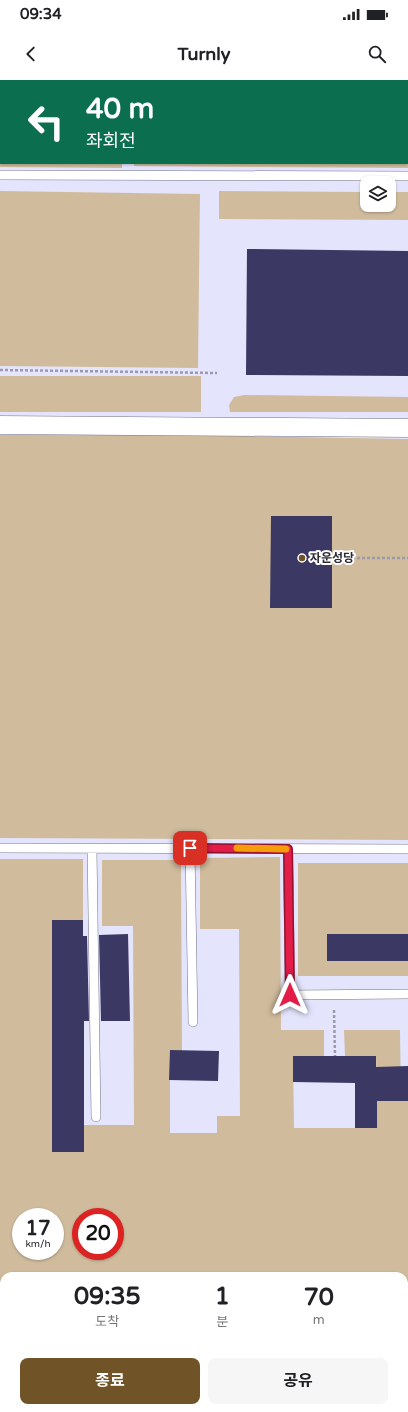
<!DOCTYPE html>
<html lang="ko">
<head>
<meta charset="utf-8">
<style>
  :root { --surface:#fff; --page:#f6f6f6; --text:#202124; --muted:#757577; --accent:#705427 }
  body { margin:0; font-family:"Varela Round","Noto Sans KR",sans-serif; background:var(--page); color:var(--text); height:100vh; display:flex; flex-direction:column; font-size:15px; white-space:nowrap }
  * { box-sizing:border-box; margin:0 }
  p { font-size:13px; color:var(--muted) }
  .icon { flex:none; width:22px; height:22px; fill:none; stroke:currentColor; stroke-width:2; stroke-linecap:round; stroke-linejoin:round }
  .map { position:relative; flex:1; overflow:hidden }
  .sheet { position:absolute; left:0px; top:1192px; width:408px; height:140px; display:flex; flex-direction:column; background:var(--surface); border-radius:12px 12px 0 0; box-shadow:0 1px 3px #0004 }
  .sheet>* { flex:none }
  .top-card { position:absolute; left:0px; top:0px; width:408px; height:84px; box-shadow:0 1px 3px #0004; background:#0b6e4f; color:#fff; overflow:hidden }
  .fabs { position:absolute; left:360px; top:96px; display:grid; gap:8px }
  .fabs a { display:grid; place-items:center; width:36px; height:36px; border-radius:8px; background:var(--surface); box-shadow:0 1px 3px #0004; font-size:20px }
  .speed { position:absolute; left:12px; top:1128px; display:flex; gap:8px; font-size:20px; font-weight:700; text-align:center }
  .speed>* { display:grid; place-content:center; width:52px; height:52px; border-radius:50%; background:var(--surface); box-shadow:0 1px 3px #0004; line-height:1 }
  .speed small { font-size:10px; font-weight:400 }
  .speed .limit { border:6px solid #d22; background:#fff; color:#111 }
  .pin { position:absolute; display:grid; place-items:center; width:34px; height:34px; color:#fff; margin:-17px; border-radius:8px; box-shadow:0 2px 6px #0006 }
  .me { position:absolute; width:44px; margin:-22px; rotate:0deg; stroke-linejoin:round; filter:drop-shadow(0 0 3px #0008) }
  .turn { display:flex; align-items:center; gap:14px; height:84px; padding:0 20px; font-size:18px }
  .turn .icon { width:52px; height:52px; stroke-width:2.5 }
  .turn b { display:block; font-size:28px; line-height:34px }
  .eta { display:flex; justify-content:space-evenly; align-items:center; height:68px; text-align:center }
  .eta b { font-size:24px; font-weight:700; line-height:28px }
  .cta { display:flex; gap:8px; margin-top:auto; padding:8px 20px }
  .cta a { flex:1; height:46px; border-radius:8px; background:var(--accent); color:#fff; font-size:16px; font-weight:700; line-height:46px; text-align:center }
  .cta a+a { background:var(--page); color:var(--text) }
  .status { display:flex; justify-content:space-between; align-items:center; height:28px; padding:0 20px; background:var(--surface); direction:ltr }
  .status svg { height:11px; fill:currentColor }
  header { display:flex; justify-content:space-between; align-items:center; height:52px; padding:0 20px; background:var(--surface); font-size:18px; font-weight:700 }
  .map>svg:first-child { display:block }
  .green { fill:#d0bc9d; fill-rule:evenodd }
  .building { fill:#3c3864 }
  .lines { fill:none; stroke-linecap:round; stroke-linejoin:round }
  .lane-casing { stroke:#737389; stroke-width:10 }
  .street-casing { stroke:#737389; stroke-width:19 }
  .path { stroke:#9b9aad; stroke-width:2.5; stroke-dasharray:3 2; stroke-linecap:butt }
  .lane { stroke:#fff; stroke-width:9 }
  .street { stroke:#fff; stroke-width:18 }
  .route-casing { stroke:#92132f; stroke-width:10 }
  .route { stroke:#e11d48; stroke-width:7 }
  .slow { stroke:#f59e0b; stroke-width:7 }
  .poi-dot { fill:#705427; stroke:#fff; stroke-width:1.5 }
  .labels { text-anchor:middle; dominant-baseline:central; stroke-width:4; stroke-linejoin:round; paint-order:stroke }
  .poi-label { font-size:12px; font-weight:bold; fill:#2d2c36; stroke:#fff; text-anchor:start }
</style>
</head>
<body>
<div class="status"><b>09:34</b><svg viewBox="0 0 49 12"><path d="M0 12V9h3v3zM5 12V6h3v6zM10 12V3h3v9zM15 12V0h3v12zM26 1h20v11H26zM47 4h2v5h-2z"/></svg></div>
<header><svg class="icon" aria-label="back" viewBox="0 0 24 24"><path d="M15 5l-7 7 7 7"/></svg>Turnly<svg class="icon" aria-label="search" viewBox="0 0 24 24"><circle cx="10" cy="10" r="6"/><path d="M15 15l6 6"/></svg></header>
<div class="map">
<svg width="408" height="1332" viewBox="0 0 408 1332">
  <rect width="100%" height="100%" fill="#e4e4fd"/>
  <path class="green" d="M329,0H408V88L134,86V83H407V1H329Z
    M0,28H1V83H122V88L0,87Z
    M0,111L200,114L198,288L0,286Z
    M219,111L367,112V125H389V112H408V140L219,139Z
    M0,296H201V332H0Z
    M244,315L408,317V332H230L229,325L234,317Z
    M130,354L408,359V760L0,758V355Z
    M280,777L281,950H324V976H293L294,1048H377L376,976H345L344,950H400L401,1021H408V1332H0V779H83V840H52V1071L84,1045H134L133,846H102V780H181L182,971H170V1053H217V1036H240L239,849H200V778ZM21,1137H55V1171H21ZM81,1137H115V1171H81ZM4,1196H404V1328H4Z
    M298,783H408V896H298Z"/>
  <path class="building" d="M247,169L408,171V296L246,295Z
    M271,436H332V528H270Z
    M52,840H83V856H87L89,941H84V1072H52Z
    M128,854L130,941H101L99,855Z
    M327,854H408V881H327Z
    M170,970L219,971L218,1001L169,1000Z
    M293,976H376V987L408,986V1021H377V1048H355V1003L293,1002Z"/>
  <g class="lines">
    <defs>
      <path id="lane" d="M0,95L408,96
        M0,768L408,769
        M190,768L193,942
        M92,769L96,1037
        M288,769L290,915L408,914"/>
      <path id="street" d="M0,345L408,348"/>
    </defs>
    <use href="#lane" class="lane-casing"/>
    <use href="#street" class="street-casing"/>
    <path class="path" d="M125,0V1
      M0,290L217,293
      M332,478H408
      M334,930L335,976"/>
    <use href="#lane" class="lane"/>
    <use href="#street" class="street"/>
  </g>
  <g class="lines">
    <defs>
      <path id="route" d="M190,768L288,769L290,915"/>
    </defs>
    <use href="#route" class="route-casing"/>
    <use href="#route" class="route"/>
    <path class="slow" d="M237,768L286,769"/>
  </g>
  <circle class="poi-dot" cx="302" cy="478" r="4"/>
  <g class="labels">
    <g class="poi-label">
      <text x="310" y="478">자운성당</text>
    </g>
  </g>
</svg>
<div class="fabs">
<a><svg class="icon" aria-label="layers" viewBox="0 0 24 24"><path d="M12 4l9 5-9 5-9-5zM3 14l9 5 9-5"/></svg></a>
</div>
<div class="speed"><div>17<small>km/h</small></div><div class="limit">20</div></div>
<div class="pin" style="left:190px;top:768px;background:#d93025"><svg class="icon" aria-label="arrive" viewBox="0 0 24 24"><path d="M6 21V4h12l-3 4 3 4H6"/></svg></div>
<svg class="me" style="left:290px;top:915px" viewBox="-20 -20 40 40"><path d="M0-17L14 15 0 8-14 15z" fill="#e11d48" stroke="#fff" stroke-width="4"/></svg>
<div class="top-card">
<div class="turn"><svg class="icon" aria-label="left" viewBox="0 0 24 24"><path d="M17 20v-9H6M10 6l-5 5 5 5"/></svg><div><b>40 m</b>좌회전</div></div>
</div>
<section class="sheet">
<div class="eta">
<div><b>09:35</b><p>도착</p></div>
<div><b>1</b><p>분</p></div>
<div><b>70</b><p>m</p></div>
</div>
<div class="cta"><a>종료</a><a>공유</a></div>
</section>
</div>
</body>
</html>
